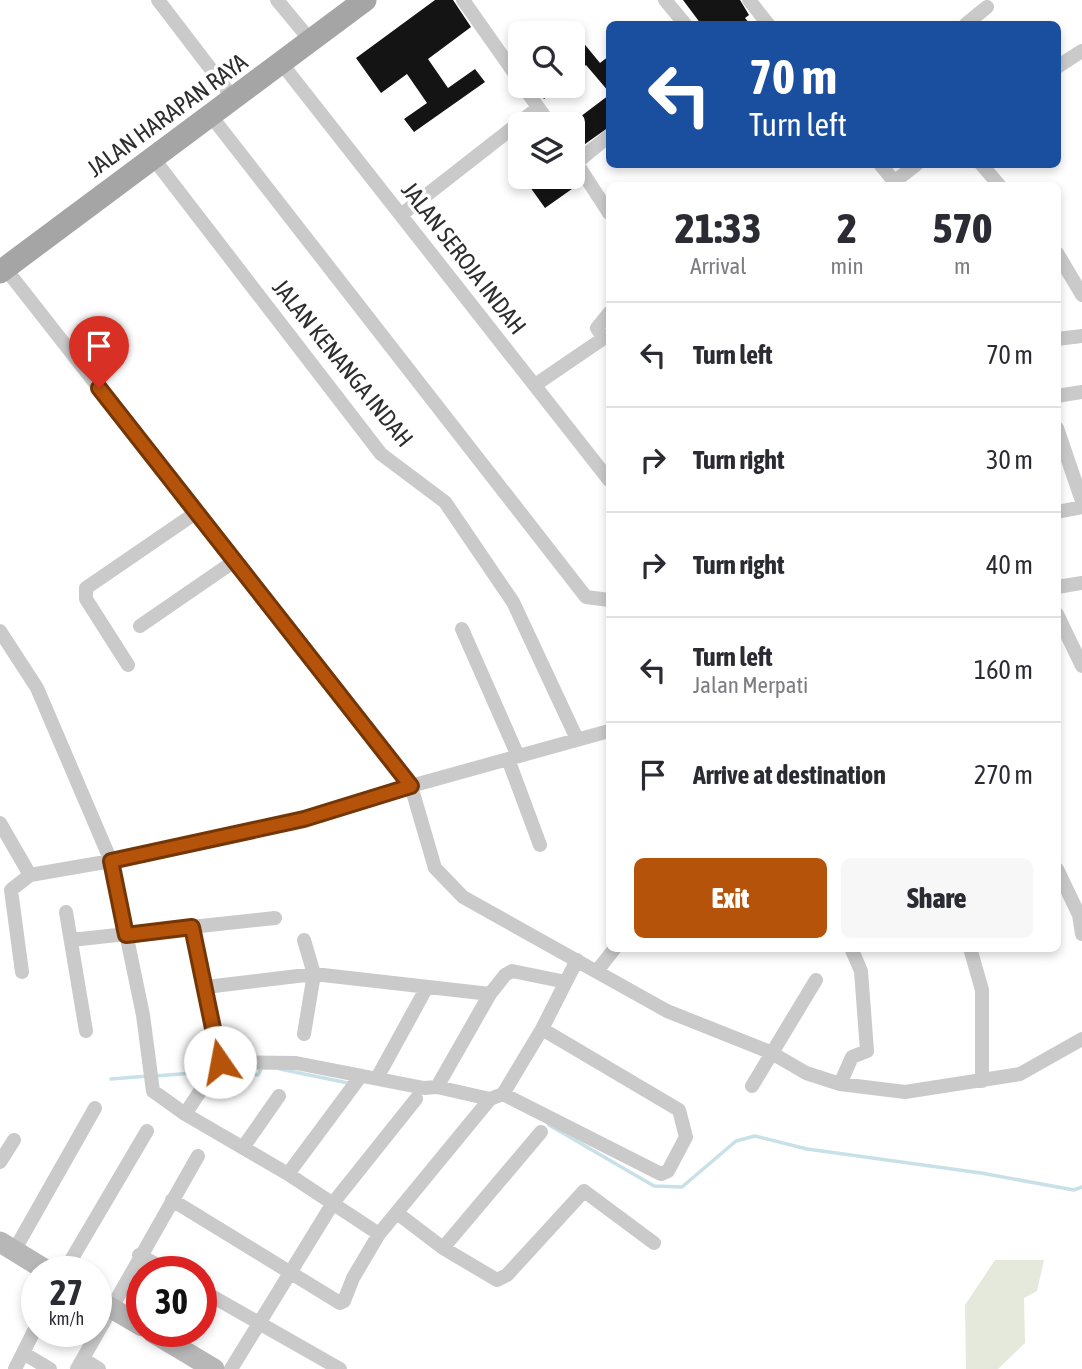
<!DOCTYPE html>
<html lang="en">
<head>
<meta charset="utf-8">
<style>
  :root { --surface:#fff; --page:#f7f7f7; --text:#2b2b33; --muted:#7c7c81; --line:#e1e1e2; --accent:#b45309 }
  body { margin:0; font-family:"Asap Condensed",sans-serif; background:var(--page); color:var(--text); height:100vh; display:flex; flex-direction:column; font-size:26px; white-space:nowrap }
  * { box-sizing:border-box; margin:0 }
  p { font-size:23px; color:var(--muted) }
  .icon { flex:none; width:38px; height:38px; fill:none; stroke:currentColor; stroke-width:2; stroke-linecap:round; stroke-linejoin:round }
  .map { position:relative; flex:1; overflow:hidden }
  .drawer { position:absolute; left:606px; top:182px; width:455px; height:770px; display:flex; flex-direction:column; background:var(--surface); border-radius:10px; box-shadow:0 4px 10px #0003 }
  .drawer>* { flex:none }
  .banner { position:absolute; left:606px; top:21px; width:455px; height:147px; border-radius:10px; box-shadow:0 4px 10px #0003; background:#1a4fa0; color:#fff; overflow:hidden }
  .tools { position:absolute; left:508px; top:21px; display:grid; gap:14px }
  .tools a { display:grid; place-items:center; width:77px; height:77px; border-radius:10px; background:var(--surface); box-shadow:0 4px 10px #0003; font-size:35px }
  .speed { position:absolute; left:21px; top:1256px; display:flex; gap:14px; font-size:35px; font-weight:700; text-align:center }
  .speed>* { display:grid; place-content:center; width:91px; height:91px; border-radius:50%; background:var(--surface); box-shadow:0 4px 10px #0003; line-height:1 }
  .speed small { font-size:18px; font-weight:400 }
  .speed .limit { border:10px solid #d22; background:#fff; color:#111 }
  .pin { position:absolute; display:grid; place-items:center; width:60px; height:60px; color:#fff; margin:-72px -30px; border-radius:50% 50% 50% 0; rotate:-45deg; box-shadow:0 0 7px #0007 }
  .pin .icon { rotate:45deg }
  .me { position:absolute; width:77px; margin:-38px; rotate:348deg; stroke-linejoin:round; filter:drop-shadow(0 0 5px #0008) }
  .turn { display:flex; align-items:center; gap:24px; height:147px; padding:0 28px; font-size:32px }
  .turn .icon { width:91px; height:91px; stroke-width:2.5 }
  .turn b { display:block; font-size:49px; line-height:60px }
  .eta { display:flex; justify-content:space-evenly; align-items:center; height:119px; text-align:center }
  .eta b { font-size:42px; font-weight:800; line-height:49px }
  .button { display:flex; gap:14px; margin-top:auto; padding:14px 28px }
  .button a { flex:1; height:80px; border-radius:10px; background:var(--accent); color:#fff; font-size:28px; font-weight:800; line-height:80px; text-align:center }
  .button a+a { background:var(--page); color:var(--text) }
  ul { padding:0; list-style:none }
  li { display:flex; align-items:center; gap:21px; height:105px; padding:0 28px; border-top:2px solid var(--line) }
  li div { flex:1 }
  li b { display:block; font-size:26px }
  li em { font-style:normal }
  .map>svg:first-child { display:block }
  .green { fill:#e5e9db }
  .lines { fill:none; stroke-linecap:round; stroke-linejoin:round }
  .stream { stroke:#c8e0e8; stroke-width:3.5 }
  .building { fill:#141414 }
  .street { stroke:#cacaca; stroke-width:14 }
  .secondary { stroke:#b7b7b7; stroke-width:21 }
  .primary { stroke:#a5a5a5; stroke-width:23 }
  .route-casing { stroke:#753606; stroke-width:18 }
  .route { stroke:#b45309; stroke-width:12 }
  .labels { text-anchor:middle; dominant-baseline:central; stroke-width:7; stroke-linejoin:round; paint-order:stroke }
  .street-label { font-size:24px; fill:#2d2d2d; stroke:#fff }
</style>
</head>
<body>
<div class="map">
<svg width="1082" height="1369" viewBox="0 0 1082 1369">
  <rect width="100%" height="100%" fill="#fff"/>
  <path class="green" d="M995,1260H1044L1037,1291L1024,1298L1025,1343L998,1369H966L965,1305Z"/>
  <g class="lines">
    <path class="stream" d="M280,1069L348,1083
      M155,1076L219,1071L258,1075L262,1067
      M111,1079L148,1076
      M549,1125L654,1186L682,1187L736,1141L755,1136L807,1149L981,1173L1074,1190L1082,1187"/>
  </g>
  <path class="building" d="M435,0H453L471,27L428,59L448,88L475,69L485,82L414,132L404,119L427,103L407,74L381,93L356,58Z
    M683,0H740L749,15L745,18L750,24H701Z
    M572,29L600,63L609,56V92L586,65L572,76Z
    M535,86H560L544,99Z
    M609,95V127L578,149L572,146V123Z
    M544,177H574L579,184L545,208L530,187Z"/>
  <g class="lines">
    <path class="street" d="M158,0L233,98
      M277,0L311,41
      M463,0L520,81
      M665,0L685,24
      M749,0L768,24
      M966,24L987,7
      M282,64L609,480
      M1057,67L1082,51
      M523,86L550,124
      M211,116L586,597L609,600
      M572,156L609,213
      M153,158L381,454L445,502L513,602L577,739
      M577,162L609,136
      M880,164L898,186
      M981,164L1000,186
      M894,182L917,164
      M401,215L538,108
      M1057,253L1082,295
      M5,268L411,786L435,868L463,897L667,1011L770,1052L806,1073L840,1084L905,1092L1020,1074L1082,1039
      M1057,339L1082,336
      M535,385L601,340L602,336L597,328L609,313
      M1057,396L1082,392
      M1057,428L1082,501
      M1057,512L1082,507
      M1057,587L1082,583
      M1057,614L1082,666
      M140,626L233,562
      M462,629L518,756
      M0,631L37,688L111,861L143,1015L153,1091L185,1114L288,1174L379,1234
      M128,665L86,599V588L197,512
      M508,759L540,845
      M0,823L30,875
      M1057,869L1079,915L1082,934
      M66,912L86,1031
      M192,927L220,1062L296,1063L424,1088L437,1087L490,1099
      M71,940L275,918
      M304,940L314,974L304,1034
      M970,948L982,990V1081
      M597,971L615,948
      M22,972L11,890L30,875L111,861L304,819L411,786L609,731
      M206,987L314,974L490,994L505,975L512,971L566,982
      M377,1078L427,987
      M840,1084L852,1057L867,1051L861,971L851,948
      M752,1086L816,980
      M437,1087L490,994
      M503,1094L661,1174L668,1171L686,1137L679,1110L542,1029
      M185,1114L209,1078
      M244,1146L279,1096
      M0,1162L14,1140
      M288,1174L360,1077
      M172,1200L340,1303L344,1301L353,1278L379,1234L490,1099L503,1094L542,1029L577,960
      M397,1213L443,1248L497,1280L507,1275L584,1191L654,1243
      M443,1248L541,1132
      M14,1251L95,1108
      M139,1255L170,1272
      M64,1272L147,1131
      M201,1290L340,1369
      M23,1353L50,1369
      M83,1359L99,1369
      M15,1369L37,1325
      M77,1369L198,1156
      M231,1369L333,1203L416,1099"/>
    <path class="secondary" d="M0,1242L49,1272
      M96,1299L142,1326
      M152,1332L214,1369"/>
    <path class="primary" d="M0,272L365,0"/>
  </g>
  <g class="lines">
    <defs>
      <path id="route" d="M99,388L411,786L304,819L111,861L126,935L192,927L220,1062"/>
    </defs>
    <use href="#route" class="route-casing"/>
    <use href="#route" class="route"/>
  </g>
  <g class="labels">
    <g class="street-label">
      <text transform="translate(167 115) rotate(-36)">JALAN HARAPAN RAYA</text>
      <text transform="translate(464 258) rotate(52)">JALAN SEROJA INDAH</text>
      <text transform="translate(343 363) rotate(51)">JALAN KENANGA INDAH</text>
    </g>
  </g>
</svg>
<div class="tools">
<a><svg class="icon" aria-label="search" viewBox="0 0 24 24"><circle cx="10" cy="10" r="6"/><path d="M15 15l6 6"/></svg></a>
<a><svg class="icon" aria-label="layers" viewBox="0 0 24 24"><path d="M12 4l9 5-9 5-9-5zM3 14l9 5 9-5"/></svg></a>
</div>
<div class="speed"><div>27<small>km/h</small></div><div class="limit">30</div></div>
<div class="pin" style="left:99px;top:388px;background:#d93025"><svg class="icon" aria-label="arrive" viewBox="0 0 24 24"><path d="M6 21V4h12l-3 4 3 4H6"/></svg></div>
<svg class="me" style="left:220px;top:1062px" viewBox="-20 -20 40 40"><circle r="19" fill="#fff"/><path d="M0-13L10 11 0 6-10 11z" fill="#b45309"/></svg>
<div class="banner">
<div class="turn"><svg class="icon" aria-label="left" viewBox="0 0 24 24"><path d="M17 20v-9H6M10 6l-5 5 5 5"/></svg><div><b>70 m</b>Turn left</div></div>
</div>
<section class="drawer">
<div class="eta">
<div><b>21:33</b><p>Arrival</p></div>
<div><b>2</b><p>min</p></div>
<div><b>570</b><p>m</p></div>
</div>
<ul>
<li><svg class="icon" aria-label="left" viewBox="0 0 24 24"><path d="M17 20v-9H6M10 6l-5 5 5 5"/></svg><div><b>Turn left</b></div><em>70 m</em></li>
<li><svg class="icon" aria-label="right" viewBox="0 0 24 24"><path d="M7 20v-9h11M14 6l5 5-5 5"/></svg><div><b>Turn right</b></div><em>30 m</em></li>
<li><svg class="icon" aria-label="right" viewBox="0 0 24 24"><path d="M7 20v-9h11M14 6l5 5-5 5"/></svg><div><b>Turn right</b></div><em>40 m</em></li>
<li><svg class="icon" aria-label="left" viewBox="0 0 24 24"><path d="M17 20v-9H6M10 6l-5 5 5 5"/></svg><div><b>Turn left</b><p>Jalan Merpati</p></div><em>160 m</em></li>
<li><svg class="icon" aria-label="arrive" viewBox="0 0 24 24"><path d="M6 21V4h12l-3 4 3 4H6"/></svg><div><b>Arrive at destination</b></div><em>270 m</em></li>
</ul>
<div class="button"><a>Exit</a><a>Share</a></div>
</section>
</div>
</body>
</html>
